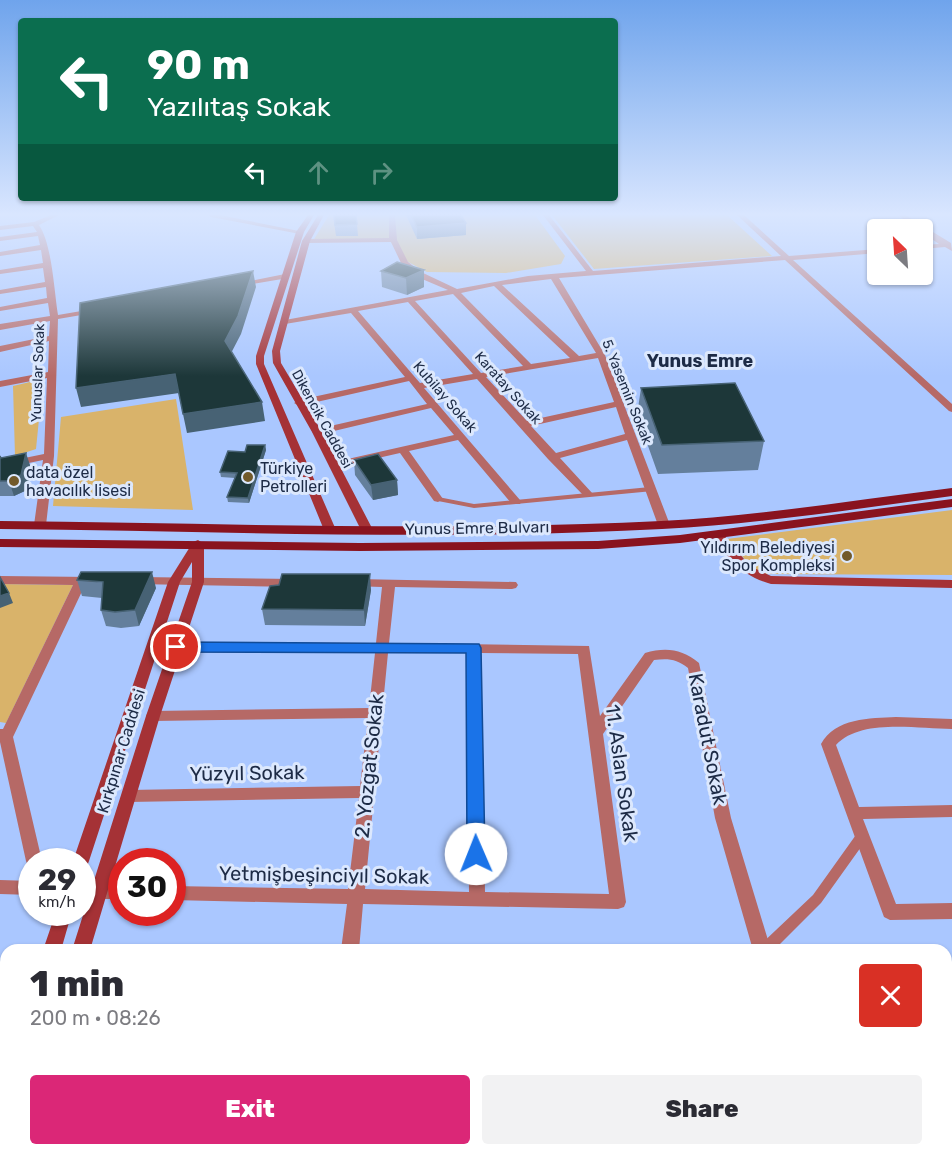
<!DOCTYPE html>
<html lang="en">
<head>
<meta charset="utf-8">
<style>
  :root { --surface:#fff; --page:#f2f2f3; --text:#2b2b33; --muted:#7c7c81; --accent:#db2777 }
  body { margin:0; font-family:Rubik,sans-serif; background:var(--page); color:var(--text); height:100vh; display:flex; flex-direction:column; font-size:22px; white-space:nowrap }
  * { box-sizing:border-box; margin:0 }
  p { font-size:20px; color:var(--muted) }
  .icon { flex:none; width:33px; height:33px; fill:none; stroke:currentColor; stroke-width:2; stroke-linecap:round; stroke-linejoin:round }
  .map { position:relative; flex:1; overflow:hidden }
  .drawer { position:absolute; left:0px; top:944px; width:952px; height:212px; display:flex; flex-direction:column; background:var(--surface); border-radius:18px 18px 0 0; box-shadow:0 2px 4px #0004 }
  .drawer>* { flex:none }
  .top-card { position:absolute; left:18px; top:18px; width:600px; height:183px; border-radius:6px; box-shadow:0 2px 4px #0004; background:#0b6e4f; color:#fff; overflow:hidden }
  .needle { width:39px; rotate:335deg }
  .tools { position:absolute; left:867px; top:219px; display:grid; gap:12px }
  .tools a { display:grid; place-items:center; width:66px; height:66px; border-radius:6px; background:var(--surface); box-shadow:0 2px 4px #0004; font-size:30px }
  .speed { position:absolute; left:18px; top:848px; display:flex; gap:12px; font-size:30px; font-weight:700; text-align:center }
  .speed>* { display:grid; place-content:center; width:78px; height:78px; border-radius:50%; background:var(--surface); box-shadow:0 2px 4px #0004; line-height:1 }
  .speed small { font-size:15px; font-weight:400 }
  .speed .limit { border:9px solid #d22; background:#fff; color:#111 }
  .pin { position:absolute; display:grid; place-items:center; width:51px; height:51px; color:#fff; margin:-26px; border:3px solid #fff; border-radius:50%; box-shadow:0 2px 6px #0007 }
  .me { position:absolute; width:66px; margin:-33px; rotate:359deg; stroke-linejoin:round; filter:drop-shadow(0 0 4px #0008) }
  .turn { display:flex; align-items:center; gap:21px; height:126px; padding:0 30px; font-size:27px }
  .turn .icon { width:78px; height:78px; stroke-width:2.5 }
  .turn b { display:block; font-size:42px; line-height:51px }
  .lanes { display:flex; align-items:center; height:57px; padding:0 30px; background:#0003; justify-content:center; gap:30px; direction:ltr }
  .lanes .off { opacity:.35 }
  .round { display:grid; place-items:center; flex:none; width:63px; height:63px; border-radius:6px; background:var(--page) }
  .headline { display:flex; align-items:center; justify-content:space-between; height:102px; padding:0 30px }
  h1 { font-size:36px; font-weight:800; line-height:45px }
  .primary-button { display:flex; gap:12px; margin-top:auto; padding:12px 30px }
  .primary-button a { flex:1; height:69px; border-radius:6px; background:var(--accent); color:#fff; font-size:24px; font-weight:800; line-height:69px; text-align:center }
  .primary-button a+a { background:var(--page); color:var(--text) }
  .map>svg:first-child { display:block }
  .green { fill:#d9b36a }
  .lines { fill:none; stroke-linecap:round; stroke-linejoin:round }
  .lane { fill:#b66966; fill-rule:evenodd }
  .street { fill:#b66966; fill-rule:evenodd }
  .secondary { fill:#a53236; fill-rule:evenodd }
  .primary { fill:#89131f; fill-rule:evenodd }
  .wall { fill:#647f9c }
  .shaded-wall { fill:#476274 }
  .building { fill:#1d3739; stroke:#476274; stroke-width:1.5 }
  .route { fill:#1a73e8; stroke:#114b97; stroke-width:1.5 }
  .poi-dot { fill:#725a2b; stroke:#dce8fd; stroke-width:2 }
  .labels { text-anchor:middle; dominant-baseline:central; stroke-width:6; stroke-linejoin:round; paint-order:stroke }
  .far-street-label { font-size:14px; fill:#1d2b46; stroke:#dce8fd }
  .poi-label { font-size:16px; fill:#1d2b46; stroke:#dce8fd; text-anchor:start }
  .street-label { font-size:16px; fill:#1d2b46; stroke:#dce8fd }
  .far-district-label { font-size:18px; font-weight:bold; fill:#1d2b46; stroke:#dce8fd }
  .near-street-label { font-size:20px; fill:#1d2b46; stroke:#dce8fd }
</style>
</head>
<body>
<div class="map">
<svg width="952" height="1154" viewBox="0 0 952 1154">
  <rect width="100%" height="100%" fill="#aac7ff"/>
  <path class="green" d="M329,215H535L565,256L561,264L506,273L427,272L408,262L389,240L313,241Z
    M552,215H727L772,256L594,269Z
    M43,379L36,449L15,456L13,386Z
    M176,399L193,510L53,506L61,417Z
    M952,510V575L758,574L727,539Z
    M0,584L73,585L6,723L0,722Z"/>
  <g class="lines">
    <path class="lane" d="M650,487L654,489L653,491L474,508L438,501L434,499L438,497L474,504Z
      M862,831L866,832L868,836L866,840L821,903L774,950H758L759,946L813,895L858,832Z"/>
    <path class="street" d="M51,215H59L39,225C52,244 54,290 58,315L93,309L97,311L93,313L58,319L54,456L46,525L40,528L34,525L43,460L0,469V463L44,454L47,378L0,387V381L48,372L49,341L0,352V346L49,336L50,321L0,330V324L50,316L48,303L0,311V307L47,298L46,287L0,294V290L45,282L43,268L0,274V270L43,263L41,250L0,256V252L40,245L38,236L0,241V237L37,232L33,226L0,230V226L34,222Z
      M208,215H220L304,232L300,234L211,217Z
      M389,215H395L397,240L408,262L421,272L457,289L528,276L586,271L543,215H549L593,271L781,256L737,215H744L789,256L878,249V253L793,260L952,404V412L949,411L785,260L559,278L605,355L670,525L668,527L664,528L658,525L627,440L560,458L593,494L588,497L584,496L548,459L477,379L424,388L520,500L521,502L520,504H512L458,440L409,451L443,499L438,502L434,501L400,453L334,468L330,467L329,465L330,463L454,435L431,408L317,435L312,432L317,429L427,404L409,381L299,406L294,403L299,400L405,377L351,313L285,324L281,322L285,320L448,290L415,276L402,265L391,242L306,243L302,241L306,239L389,238ZM551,279L596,353L579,356L502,285ZM494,286L570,358L531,364L461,293ZM453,294L523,366L481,373L415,301ZM408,302L473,374L420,383L358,311ZM598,358L614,402L527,421L486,377ZM616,407L625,434L556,453L531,426Z
      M898,215H905L951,243L952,251L945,247L922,249V245L939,244L922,232V230H918Z
      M285,274H288V278L240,286L236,284Z
      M0,576L92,577L98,581L96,584L85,585L13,737L42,861H32V867L28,866L26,861L0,742V729H3L73,585L0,584Z
      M139,577L296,579L302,583L296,587L135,584L133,581L135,578Z
      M355,579L516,582L518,585L516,588L512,589L395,587L389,643L589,646L600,716L645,653C666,647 682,649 699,663L731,818L771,950H753L715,818L688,668C677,659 668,658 654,660L603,734L626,902L624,907L618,909L363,904L359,950H341L347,904L172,900V886L348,889L359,798L129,802L124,800L121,796L124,792L129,790L360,786L368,718L153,721L148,720L146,716L148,712L153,711L369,708L375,653L176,652L171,650L169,647L171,644L176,642L376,643L382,587L351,586L349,583L351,580ZM388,653H467L469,892L365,889ZM480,653L578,654L609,894L485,892Z
      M896,717L952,719V729C917,729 861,718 836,745L859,807L952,805V817L863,819L896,904L952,903V919L890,920L884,917L821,744C835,718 870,718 896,717Z
      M0,880L32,881V895L0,894Z
      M100,885H122V899H100L94,897L92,892L94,887Z
      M6,963V979L0,981V965Z
      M946,1027L952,1028V1046L946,1045Z
      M946,1067L952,1069V1093L946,1090Z
      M6,1079V1099L0,1101V1081Z
      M356,1149H376L378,1154H358Z
      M802,1149H822L823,1154H803Z"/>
    <path class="secondary" d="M308,215H314L304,232L264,356V364L336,530L330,533L324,530L256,364V356L296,232Z
      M318,215H324L310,241L280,351L281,363L322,432L373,530L367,533L361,530L312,432L273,363L272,351L302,241Z
      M717,531L721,532L750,566L771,576L952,580V588L771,584C740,575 729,559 711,534Z
      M198,540L204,544V582L160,716L90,950H72L146,716L192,582V562L180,582L89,861L87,866L82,867V861H73L168,582L193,542Z
      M56,912H72L61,950H43Z
      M8,1149H28V1154H8Z
      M41,1149H61V1154H41Z"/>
    <path class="primary" d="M952,488V496C855,509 759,524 662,529C441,541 220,531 0,529V521C220,523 441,532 661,521C759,516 855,500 952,488Z
      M952,499V507L680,543L598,549L360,551L0,547V539L360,543L598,541L680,535Z"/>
  </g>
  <path class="wall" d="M333,215L357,224L358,236H336Z
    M406,215H461L466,235L417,239Z
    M397,262L424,287L407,295L382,287L381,271Z
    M641,388L764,441L758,470L658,474L637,415Z
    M265,445L266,450L249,503L228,502L227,497L235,478L221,477L220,472L245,452Z
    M0,456L1,458L31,468L27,490L14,496H0Z
    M354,460L397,480L398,495L373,500L355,475Z
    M77,580L156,588L139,626L121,628L106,626L101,610L102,598L82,596Z
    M371,590L365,626L265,625L262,609Z"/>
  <path class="shaded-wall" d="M466,223V235L417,239V227Z
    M424,270V287L407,295L406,278Z
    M253,271L256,287L241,334L228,359L225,341Z
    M175,374L179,393L81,407L76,388Z
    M262,402L265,421L187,433L183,414Z
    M265,445L266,450L249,503L248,498Z
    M26,453L31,468L27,490L14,496L9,481Z
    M397,480L398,495L373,500L371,485Z
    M152,572L156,588L139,626L135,610Z
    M370,574L371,590L365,626L364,610Z
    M9,593L13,603L0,608V596Z"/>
  <path class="building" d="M334,215H356L357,224L335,225Z
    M411,215H461L466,223L417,227Z
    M397,262L424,270L406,278L381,271Z
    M253,271L238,316L225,341L262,402L183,414L175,374L76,388L80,303Z
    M735,383L764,441L662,445L641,388Z
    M247,445H265L248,498L227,497L237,473L220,472L228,451L245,452Z
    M26,453L21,475L9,481H0V456L1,458Z
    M378,454L397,480L371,485L354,460Z
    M81,572H152L135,610L115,612L101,610L103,582L77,580Z
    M282,574H370L364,610L262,609L270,586L279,585Z
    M0,577L9,593L0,596Z"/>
  <linearGradient id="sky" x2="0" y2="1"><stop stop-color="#6fa4ec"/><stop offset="0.57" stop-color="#d9e6ff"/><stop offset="1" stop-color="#d9e6ff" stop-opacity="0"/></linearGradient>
  <rect width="952" height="376" fill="url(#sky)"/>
  <path class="route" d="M176,642L479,644L481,648L485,854L483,859L476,861L470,859L467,854L466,653L176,652L168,647Z"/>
  <g class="poi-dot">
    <circle cx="248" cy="477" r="6"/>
    <circle cx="14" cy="481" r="6"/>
    <circle cx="847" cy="556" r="6"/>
  </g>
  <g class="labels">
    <g class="far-street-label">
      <text transform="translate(38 373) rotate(-88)">Yunuslar Sokak</text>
      <text transform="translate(508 388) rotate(48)">Karatay Sokak</text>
      <text transform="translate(627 392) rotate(68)">5. Yasemin Sokak</text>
      <text transform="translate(445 397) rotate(49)">Kubilay Sokak</text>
      <text transform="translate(322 419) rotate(61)">Dikencik Caddesi</text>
    </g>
    <g class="poi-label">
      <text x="260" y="468">Türkiye<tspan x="260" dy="18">Petrolleri</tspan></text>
      <text x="26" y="472">data özel<tspan x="26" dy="18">havacılık lisesi</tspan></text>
      <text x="835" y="547" text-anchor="end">Yıldırım Belediyesi<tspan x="835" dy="18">Spor Kompleksi</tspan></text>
    </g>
    <g class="street-label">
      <text transform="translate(477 528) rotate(-1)">Yunus Emre Bulvarı</text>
      <text transform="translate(121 751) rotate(-73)">Kırkpınar Caddesi</text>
    </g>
    <g class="far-district-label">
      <text x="700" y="361">Yunus Emre</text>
    </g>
    <g class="near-street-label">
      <text transform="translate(708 739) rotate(79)">Karadut Sokak</text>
      <text transform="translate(369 766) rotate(-84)">2. Yozgat Sokak</text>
      <text transform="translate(247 773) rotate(-1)">Yüzyıl Sokak</text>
      <text transform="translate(622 773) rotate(82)">11. Aslan Sokak</text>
      <text transform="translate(324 875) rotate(1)">Yetmişbeşinciyıl Sokak</text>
    </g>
  </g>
</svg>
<div class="tools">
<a><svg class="needle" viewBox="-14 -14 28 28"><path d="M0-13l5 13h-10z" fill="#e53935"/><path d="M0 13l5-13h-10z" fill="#7c7c81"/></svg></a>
</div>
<div class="speed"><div>29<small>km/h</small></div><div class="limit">30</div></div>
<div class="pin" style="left:176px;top:647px;background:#d93025"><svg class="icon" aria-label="arrive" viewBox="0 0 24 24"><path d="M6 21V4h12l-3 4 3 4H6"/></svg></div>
<svg class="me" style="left:476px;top:854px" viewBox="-20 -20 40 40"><circle r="19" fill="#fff"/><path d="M0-13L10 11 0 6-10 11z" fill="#1a73e8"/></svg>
<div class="top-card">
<div class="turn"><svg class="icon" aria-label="left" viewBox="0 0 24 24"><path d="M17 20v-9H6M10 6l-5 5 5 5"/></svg><div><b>90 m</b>Yazılıtaş Sokak</div></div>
<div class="lanes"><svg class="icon" aria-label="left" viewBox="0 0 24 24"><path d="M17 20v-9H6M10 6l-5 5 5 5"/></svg><svg class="icon off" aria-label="ahead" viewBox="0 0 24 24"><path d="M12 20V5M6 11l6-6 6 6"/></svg><svg class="icon off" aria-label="right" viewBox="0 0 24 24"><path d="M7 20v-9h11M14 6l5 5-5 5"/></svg></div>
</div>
<section class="drawer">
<div class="headline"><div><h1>1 min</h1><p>200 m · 08:26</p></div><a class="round" style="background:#d93025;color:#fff"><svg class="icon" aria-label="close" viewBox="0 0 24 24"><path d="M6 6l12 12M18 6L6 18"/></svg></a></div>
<div class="primary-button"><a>Exit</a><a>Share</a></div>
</section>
</div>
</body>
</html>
